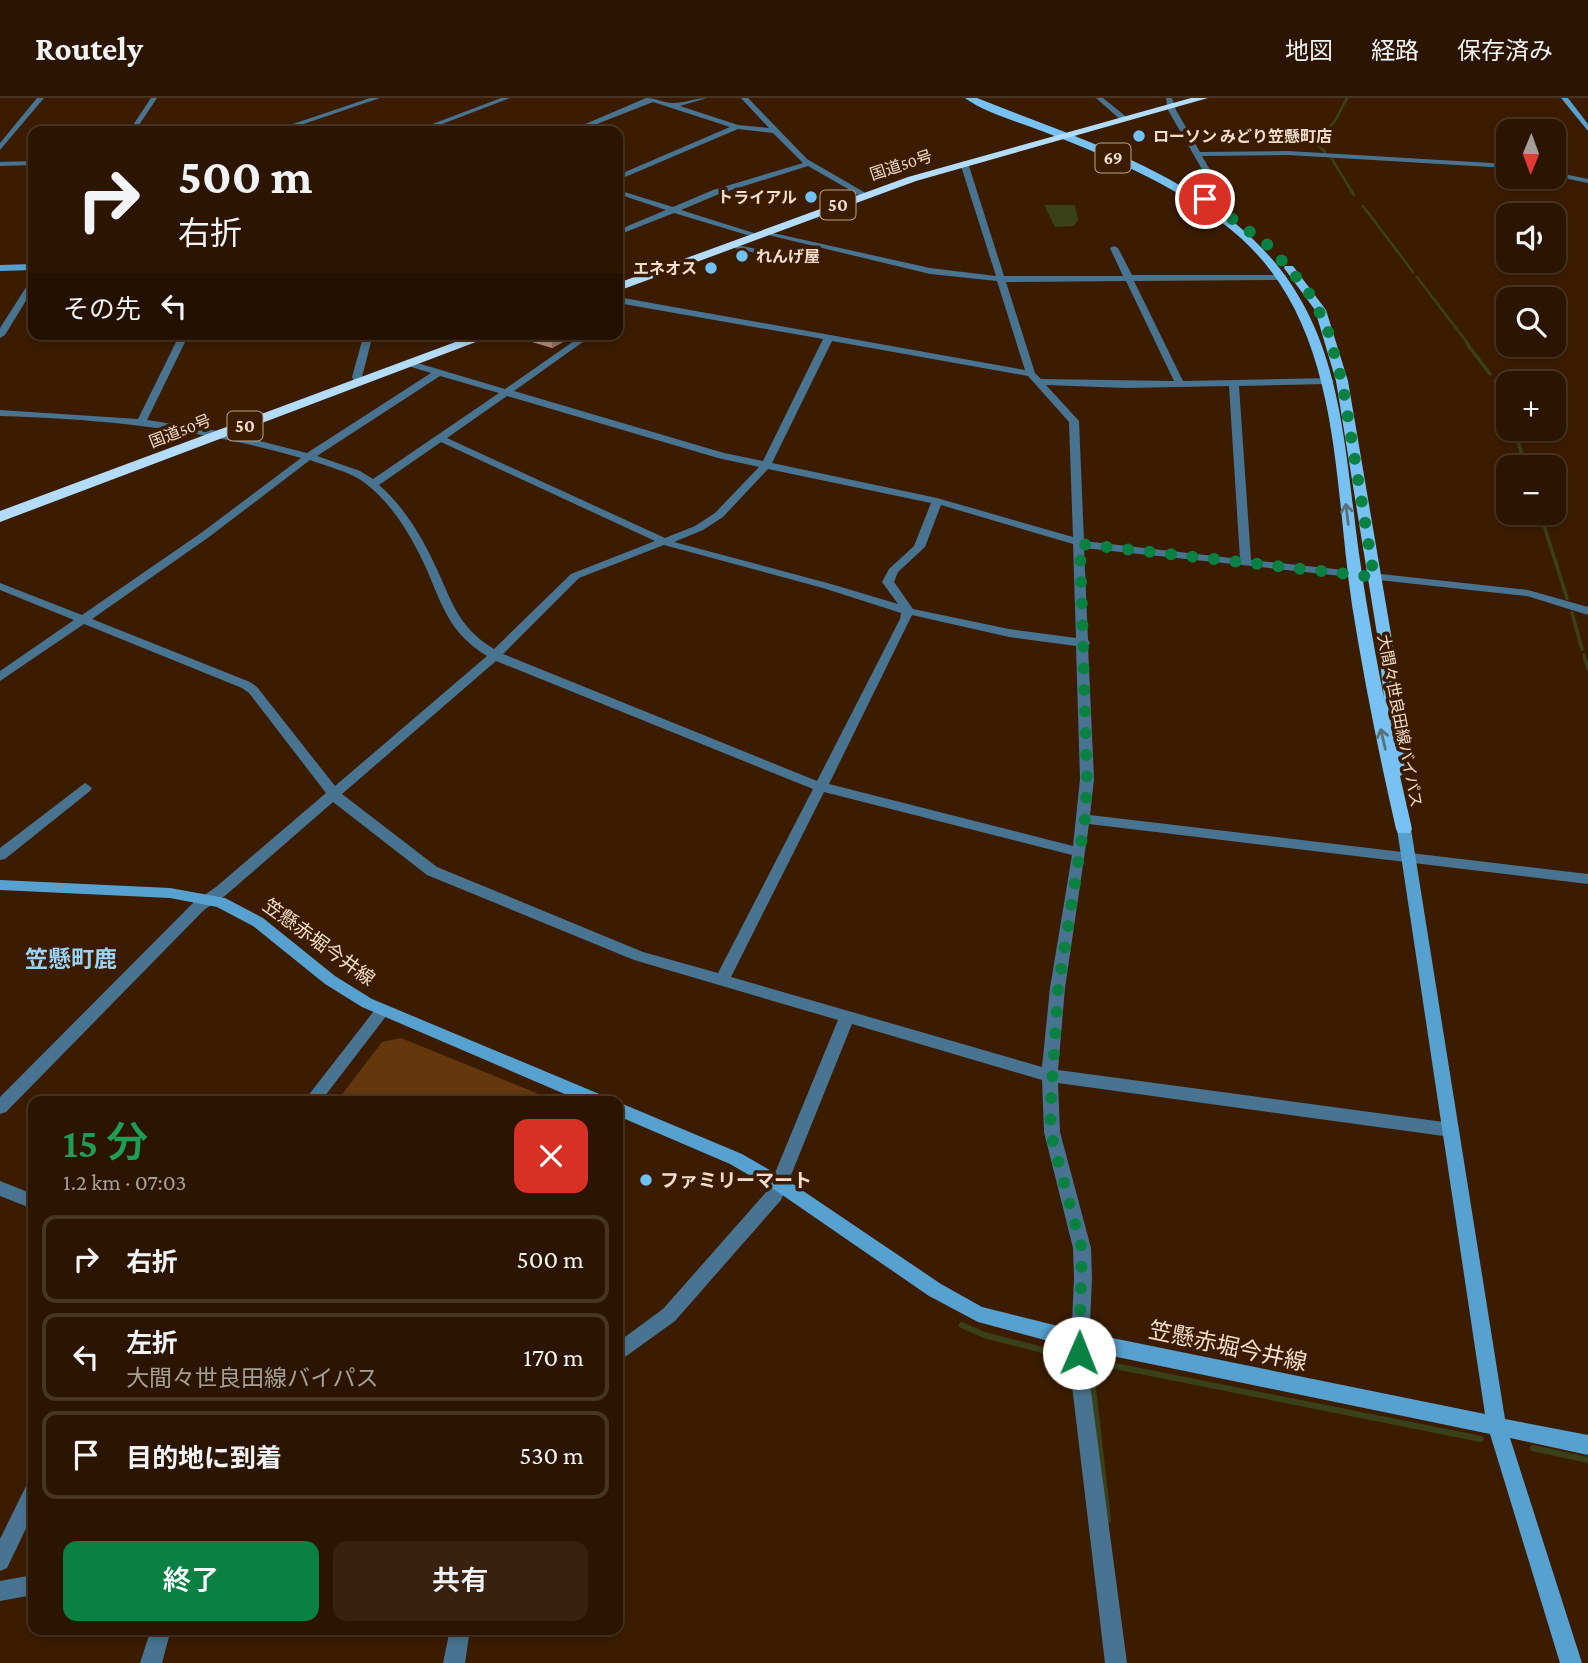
<!DOCTYPE html>
<html lang="ja">
<head>
<meta charset="utf-8">
<style>
  :root { --surface:#2c1500; --page:#38220f; --text:#f1f3f6; --muted:#a69f99; --line:#483422; --accent:#0b8043 }
  body { margin:0; font-family:"Crimson Pro","Noto Sans JP",serif; background:var(--page); color:var(--text); height:100vh; display:flex; flex-direction:column; font-size:26px; white-space:nowrap }
  * { box-sizing:border-box; margin:0 }
  p { font-size:23px; color:var(--muted) }
  .icon { flex:none; width:38px; height:38px; fill:none; stroke:currentColor; stroke-width:2; stroke-linecap:round; stroke-linejoin:round }
  .map { position:relative; flex:1; overflow:hidden }
  .sheet { position:absolute; left:28px; top:998px; width:595px; height:539px; display:flex; flex-direction:column; background:var(--surface); border-radius:14px; box-shadow:0 4px 10px #0003,0 0 0 2px var(--line) }
  .sheet>* { flex:none }
  .top-card { position:absolute; left:28px; top:28px; width:595px; height:214px; border-radius:14px; box-shadow:0 4px 10px #0003,0 0 0 2px var(--line); background:#2c1500; color:var(--text); overflow:hidden }
  .needle { width:46px; rotate:181deg }
  .controls { position:absolute; left:1496px; top:21px; display:grid; gap:14px }
  .controls a { display:grid; place-items:center; width:70px; height:70px; border-radius:14px; background:var(--surface); box-shadow:0 4px 10px #0003,0 0 0 2px var(--line); font-size:35px }
  .pin { position:absolute; display:grid; place-items:center; width:60px; height:60px; color:#fff; margin:-30px; border:4px solid #fff; border-radius:50%; box-shadow:0 2px 7px #0007 }
  .me { position:absolute; width:77px; margin:-38px; rotate:1deg; stroke-linejoin:round; filter:drop-shadow(0 0 5px #0008) }
  .turn { display:flex; align-items:center; gap:24px; height:147px; padding:0 35px; font-size:32px }
  .turn .icon { width:91px; height:91px; stroke-width:2.5 }
  .turn b { display:block; font-size:49px; line-height:60px }
  .then { display:flex; align-items:center; height:66px; padding:0 35px; background:#0003; gap:14px; font-size:26px }
  .round { display:grid; place-items:center; flex:none; width:74px; height:74px; border-radius:14px; background:var(--page) }
  .head { display:flex; align-items:center; justify-content:space-between; height:119px; padding:0 35px }
  h1 { font-size:42px; font-weight:600; line-height:52px; color:#1e9e55 }
  .primary-button { display:flex; gap:14px; margin-top:auto; padding:14px 35px }
  .primary-button a { flex:1; height:80px; border-radius:14px; background:var(--accent); color:#fff; font-size:28px; font-weight:600; line-height:80px; text-align:center }
  .primary-button a+a { background:var(--page); color:var(--text) }
  ul { padding:0; list-style:none }
  li { display:flex; align-items:center; gap:21px; height:88px; margin:0 14px 10px; padding:0 21px; border:4px solid var(--line); border-radius:14px }
  li div { flex:1 }
  li b { display:block; font-size:26px }
  li em { font-style:normal }
  header { display:flex; align-items:center; gap:42px; box-sizing:border-box; height:98px; padding:0 35px; background:var(--surface); border-bottom:2px solid var(--line) }
  header strong { font-size:33px }
  nav { display:flex; gap:38px; margin-inline-start:auto; font-size:24px }
  .map>svg:first-child { display:block }
  .green { fill:#64370d }
  .water { fill:#3a411a }
  .lines { fill:none; stroke-linecap:round; stroke-linejoin:round }
  .stream-far2 { stroke:#3a411a; stroke-width:2.5 }
  .stream-far1 { stroke:#3a411a; stroke-width:3.5 }
  .stream { stroke:#3a411a; stroke-width:6 }
  .street { fill:#487491; fill-rule:evenodd }
  .secondary { fill:#57a1d0; fill-rule:evenodd }
  .primary { fill:#77c2f2; fill-rule:evenodd }
  .highway { fill:#b2dcf9; fill-rule:evenodd }
  .wall { fill:#b58c7e }
  .shaded-wall { fill:#947267 }
  .oneway { stroke:#596f79 }
  .route { stroke:#0b8043; stroke-width:12; stroke-dasharray:0 21.6 }
  .poi-dot { fill:#71c1f5; stroke:#3b1c00; stroke-width:2.5 }
  .labels { text-anchor:middle; dominant-baseline:central; stroke-width:7; stroke-linejoin:round; paint-order:stroke }
  .far-poi-label { font-size:16px; font-weight:bold; fill:#f2ddce; stroke:#3b1c00; text-anchor:start }
  .far-street-label { font-size:16px; fill:#f2ddce; stroke:#3b1c00 }
  .shield { fill:#3b1c00; stroke:#bba390; stroke-width:2 }
  .shield-label { font-size:18px; font-weight:bold; fill:#f2ddce }
  .street-label { font-size:19px; fill:#f2ddce; stroke:#3b1c00 }
  .poi-label { font-size:19px; font-weight:bold; fill:#f2ddce; stroke:#3b1c00; text-anchor:start }
  .quarter-label { font-size:23px; font-weight:bold; fill:#9bd4fb; stroke:#3b1c00 }
  .near-street-label { font-size:23px; fill:#f2ddce; stroke:#3b1c00 }
</style>
</head>
<body>
<header>
<strong>Routely</strong>
<nav><a>地図</a><a>経路</a><a>保存済み</a></nav>
</header>
<div class="map">
<svg width="1588" height="1565" viewBox="0 0 1588 1565">
  <rect width="100%" height="100%" fill="#3b1c00"/>
  <path class="green" d="M401,940L556,1003H337L382,944Z"/>
  <path class="water" d="M1044,107H1075L1078,122L1074,128L1055,129Z"/>
  <g class="lines">
    <path class="stream-far2" d="M1325,54L1315,44L1335,23L1347,0
      M1330,58L1354,97
      M1363,108L1413,174
      M1417,179L1469,247"/>
    <path class="stream-far1" d="M1467,246L1490,276
      M1495,283L1502,293L1508,314
      M1514,331L1526,369
      M1540,415L1567,500
      M1572,515L1582,551
      M1584,557L1588,571"/>
    <path class="stream" d="M962,1227L984,1237L1066,1258
      M1533,1350L1588,1362
      M1108,1422L1090,1263L1481,1341"/>
    <path class="street" d="M37,0H44L0,52V45Z
      M151,0H157L135,33H129Z
      M370,0H380L283,33H272Z
      M501,0H510L424,33H414Z
      M646,0C655,0 664,5 673,5C685,5 696,0 707,0L680,8L738,27L769,30L741,0H748L807,61L869,97L862,99L808,68L719,96L681,112L757,136V140L674,115L618,137V132L666,112L618,96V92L673,109L713,92L803,65L773,35L738,31L618,82V77L730,29L653,4L579,33H569Z
      M1096,0H1103L1129,21L1122,23Z
      M1166,0H1172L1176,12L1200,54L1288,53L1508,66V70L1288,57L1202,58L1223,94L1218,101L1205,103L1201,101L1202,99L1212,97L1215,94L1168,12Z
      M33,63V67L0,68V64Z
      M964,63L968,65L1004,178H1123L1110,150L1114,148L1118,150L1132,177H1286V181L1283,182L1134,183L1183,283L1329,280L1334,283L1329,286L1239,288L1251,462L1528,492L1588,509V517L1527,498L1084,450L1088,542L1090,545L1088,548L1094,681L1090,717L1588,776V786L1089,726L1065,890L1058,972L1451,1025L1457,1027L1459,1032L1457,1037L1451,1039L1058,985L1060,1034L1091,1150L1092,1180L1088,1271L1127,1565H1105L1070,1271L1074,1180L1073,1150L1044,1034L1042,982L852,926L781,1102L675,1223L618,1264V1244L663,1211L768,1092L838,922L634,862L427,777L333,704L226,797L204,812L6,1014L0,1016V999L194,804L216,789L326,695L249,595L242,590L84,526L0,583V573L74,522L0,492V485L82,517L201,435L301,360C202,331 102,321 0,318V312L138,321L180,236H189L147,322L225,334L307,355L431,275L408,268V264H414L505,291L584,236H594L514,293L724,355L763,363L823,241L618,205V199L1025,272L997,183L930,176L760,135L764,133L930,170L996,178L960,65ZM1126,183L1174,283L1041,281L1035,275L1006,184ZM832,243L1028,278L1069,324L1073,439L937,400L772,365ZM440,278L499,295L373,381L360,373L317,358ZM1046,287L1126,290L1229,288L1240,461L1084,443L1079,323ZM507,298L718,360L759,369L715,415L695,428L665,440L447,340ZM441,344L655,443L571,476L494,551C455,527 452,501 433,463C420,435 402,407 379,387ZM310,362C328,369 349,373 365,385C393,406 413,441 427,472C443,510 450,535 487,558L335,688L257,589L250,584L92,521L209,439ZM768,371L931,405L914,448L889,471L882,484L898,506L831,486L674,444L703,432L723,419ZM941,407L1073,446L1076,540L1009,531L913,511L894,484L898,474L925,449ZM664,447L823,490L901,515L900,521L817,683L503,556L579,480ZM912,517L1009,539L1076,548L1080,681L1073,748L829,686ZM496,563L813,691L718,875L643,854L437,769L342,696ZM824,694L1072,757L1050,890L1042,969L731,879Z
      M1554,74L1588,81V85L1554,78Z
      M727,145L812,162L816,165L812,168L730,149H727Z
      M33,182V191L5,237L0,240V230L30,183Z
      M364,236H373L362,279L364,285L359,288L356,287L352,279Z
      M85,685L92,690L90,693L5,761L0,762V750Z
      M382,907L387,909L390,913L387,917L321,1003H304L377,909Z
      M0,1083L33,1096V1111L0,1098Z
      M33,1385V1416L7,1470L0,1473V1441L26,1388Z
      M33,1477V1497L0,1503V1483Z
      M151,1531H171L162,1565H140Z
      M450,1531H470L465,1565H443Z"/>
    <path class="secondary" d="M1561,0H1568L1588,26V33Z
      M33,166V172L0,173V167Z
      M1404,726L1411,731L1505,1321L1588,1337V1357L1510,1340L1582,1565H1560L1490,1336L1078,1251L978,1224L929,1198L775,1092L730,1066L618,1018V1004L742,1056L787,1082L941,1186L982,1209L1078,1233L1485,1316L1397,731Z
      M0,782L170,790L225,800L263,820L335,878L372,901L604,998L606,1003H581L362,909L325,886L253,828L217,809L170,800L0,792Z"/>
    <path class="primary" d="M965,0H977C1051,30 1131,55 1199,99C1331,184 1339,290 1356,433C1363,489 1373,544 1384,600L1377,536L1336,283L1315,212L1284,170L1285,168H1293L1326,212L1348,283L1391,536L1408,673L1400,678L1412,731L1410,735H1398L1396,731C1379,657 1364,582 1352,507C1332,374 1343,213 1221,124C1170,86 1112,60 1052,37C1026,26 986,16 965,0Z"/>
    <path class="highway" d="M1191,0H1208L916,83L618,193V185L908,79Z
      M477,236H497L0,424V413Z"/>
  </g>
  <path class="wall" d="M522,236H578L552,250L522,241Z"/>
  <path class="shaded-wall" d="M553,236H578L552,250L551,237Z"/>
  <defs><path id="oneway-shaft" d="M-6 0H5M1.5-3L5.5 0L1.5 3" fill="none" stroke-width="1.6" stroke-linecap="round" stroke-linejoin="round" transform="scale(1.75)"/></defs>
  <g class="oneway">
    <use href="#oneway-shaft" transform="translate(1347 416) rotate(-97)"/>
    <use href="#oneway-shaft" transform="translate(1383 641) rotate(-103)"/>
  </g>
  <g class="lines">
    <path class="route" d="M1079,1255L1082,1151L1053,1044L1050,1016L1058,892L1085,721L1087,681L1080,446L1374,479L1342,283L1326,226L1306,190L1268,147L1205,101"/>
  </g>
  <g class="poi-dot">
    <circle cx="1139" cy="38" r="7"/>
    <circle cx="811" cy="99" r="7"/>
    <circle cx="742" cy="158" r="7"/>
    <circle cx="711" cy="170" r="7"/>
    <circle cx="646" cy="1082" r="7"/>
  </g>
  <g class="labels">
    <g class="far-poi-label">
      <text x="1153" y="38">ローソン みどり笠懸町店</text>
      <text x="797" y="99" text-anchor="end">トライアル</text>
      <text x="756" y="158">れんげ屋</text>
      <text x="697" y="170" text-anchor="end">エネオス</text>
    </g>
    <g class="far-street-label">
      <text transform="translate(901 67) rotate(-18)">国道50号</text>
      <text transform="translate(180 333) rotate(-21)">国道50号</text>
      <text transform="translate(1400 623) rotate(79)">大間々世良田線バイパス</text>
    </g>
    <g class="shield">
      <rect x="1095.5" y="45.5" width="35" height="29" rx="5"/>
      <rect x="820.5" y="92.5" width="35" height="29" rx="5"/>
      <rect x="227.5" y="313.5" width="35" height="29" rx="5"/>
    </g>
    <g class="shield-label">
      <text x="1113" y="60">69</text>
      <text x="838" y="107">50</text>
      <text x="245" y="328">50</text>
    </g>
    <g class="street-label">
      <text transform="translate(319 844) rotate(36)">笠懸赤堀今井線</text>
    </g>
    <g class="poi-label">
      <text x="660" y="1082">ファミリーマート</text>
    </g>
    <g class="quarter-label">
      <text x="71" y="861">笠懸町鹿</text>
    </g>
    <g class="near-street-label">
      <text transform="translate(1228 1248) rotate(12)">笠懸赤堀今井線</text>
    </g>
  </g>
</svg>
<div class="controls">
<a><svg class="needle" viewBox="-14 -14 28 28"><path d="M0-13l5 13h-10z" fill="#e53935"/><path d="M0 13l5-13h-10z" fill="#a69f99"/></svg></a>
<a><svg class="icon" aria-label="sound" viewBox="0 0 24 24"><path d="M4 9h4l5-4v14l-5-4H4zM17 9q2 3 0 6"/></svg></a>
<a><svg class="icon" aria-label="search" viewBox="0 0 24 24"><circle cx="10" cy="10" r="6"/><path d="M15 15l6 6"/></svg></a>
<a>+</a>
<a>−</a>
</div>
<div class="pin" style="left:1205px;top:101px;background:#d93025"><svg class="icon" aria-label="arrive" viewBox="0 0 24 24"><path d="M6 21V4h12l-3 4 3 4H6"/></svg></div>
<svg class="me" style="left:1079px;top:1255px" viewBox="-20 -20 40 40"><circle r="19" fill="#fff"/><path d="M0-13L10 11 0 6-10 11z" fill="#0b8043"/></svg>
<div class="top-card">
<div class="turn"><svg class="icon" aria-label="right" viewBox="0 0 24 24"><path d="M7 20v-9h11M14 6l5 5-5 5"/></svg><div><b>500 m</b>右折</div></div>
<div class="then">その先<svg class="icon" aria-label="left" viewBox="0 0 24 24"><path d="M17 20v-9H6M10 6l-5 5 5 5"/></svg></div>
</div>
<section class="sheet">
<div class="head"><div><h1>15 分</h1><p>1.2 km · 07:03</p></div><a class="round" style="background:#d93025;color:#fff"><svg class="icon" aria-label="close" viewBox="0 0 24 24"><path d="M6 6l12 12M18 6L6 18"/></svg></a></div>
<ul>
<li><svg class="icon" aria-label="right" viewBox="0 0 24 24"><path d="M7 20v-9h11M14 6l5 5-5 5"/></svg><div><b>右折</b></div><em>500 m</em></li>
<li><svg class="icon" aria-label="left" viewBox="0 0 24 24"><path d="M17 20v-9H6M10 6l-5 5 5 5"/></svg><div><b>左折</b><p>大間々世良田線バイパス</p></div><em>170 m</em></li>
<li><svg class="icon" aria-label="arrive" viewBox="0 0 24 24"><path d="M6 21V4h12l-3 4 3 4H6"/></svg><div><b>目的地に到着</b></div><em>530 m</em></li>
</ul>
<div class="primary-button"><a>終了</a><a>共有</a></div>
</section>
</div>
</body>
</html>
